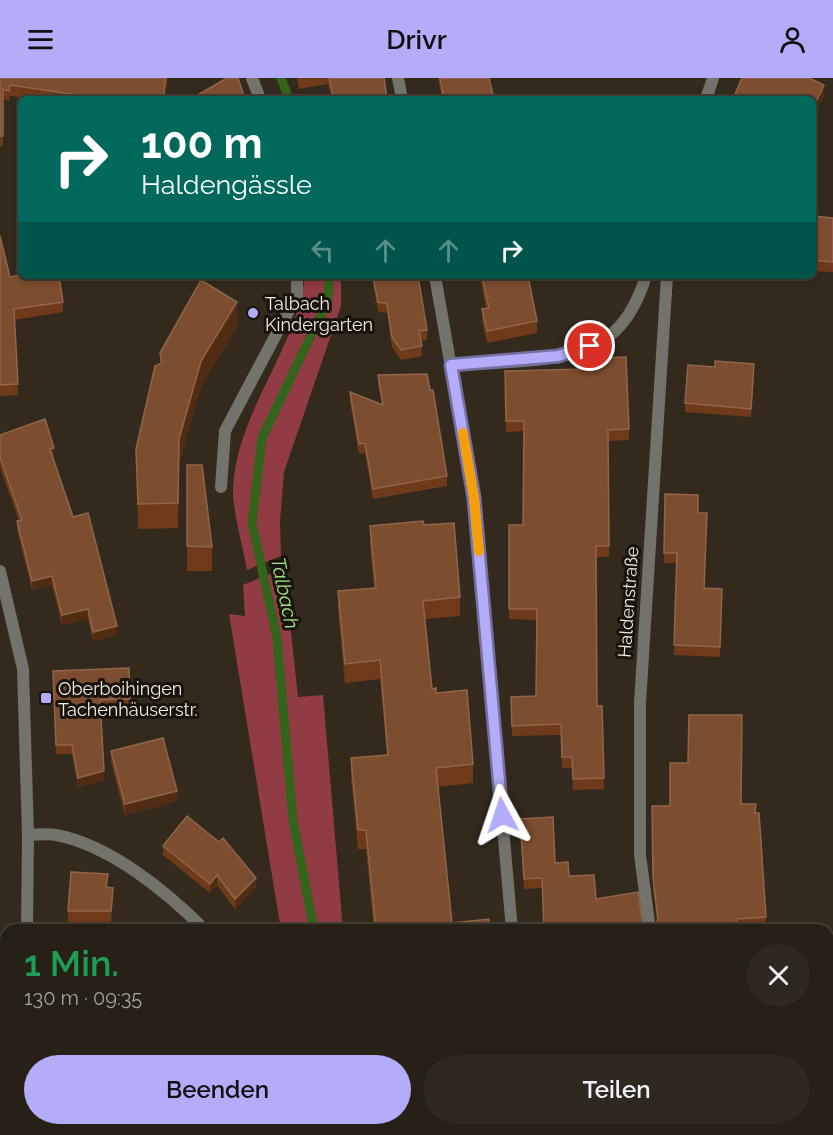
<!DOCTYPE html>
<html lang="de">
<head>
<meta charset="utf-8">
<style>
  :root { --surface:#262016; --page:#2e281f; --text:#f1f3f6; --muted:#a4a3a1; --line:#423e35; --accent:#b3adf9 }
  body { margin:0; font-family:Raleway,sans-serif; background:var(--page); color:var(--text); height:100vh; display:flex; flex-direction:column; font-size:22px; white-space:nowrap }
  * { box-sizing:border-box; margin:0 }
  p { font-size:20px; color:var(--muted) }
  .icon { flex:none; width:33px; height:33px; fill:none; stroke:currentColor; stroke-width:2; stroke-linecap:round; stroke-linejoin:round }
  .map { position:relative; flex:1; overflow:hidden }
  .sheet { position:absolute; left:0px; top:846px; width:834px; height:212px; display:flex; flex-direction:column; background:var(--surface); border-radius:18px 18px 0 0; box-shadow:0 3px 9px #0003,0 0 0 2px var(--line) }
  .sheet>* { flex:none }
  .guide { position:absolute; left:18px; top:18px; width:798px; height:183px; border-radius:9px; box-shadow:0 3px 9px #0003,0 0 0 2px var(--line); background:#00695c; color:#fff; overflow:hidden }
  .pin { position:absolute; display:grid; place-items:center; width:51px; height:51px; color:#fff; margin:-26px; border:3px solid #fff; border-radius:50%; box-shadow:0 2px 6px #0007 }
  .me { position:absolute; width:66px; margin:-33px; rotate:355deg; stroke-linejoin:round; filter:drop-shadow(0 0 4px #0008) }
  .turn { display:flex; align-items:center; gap:21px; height:126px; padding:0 24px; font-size:27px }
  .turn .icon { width:78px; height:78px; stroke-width:2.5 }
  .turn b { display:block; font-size:42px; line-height:51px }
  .lanes { display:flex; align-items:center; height:57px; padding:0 24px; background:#0003; justify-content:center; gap:30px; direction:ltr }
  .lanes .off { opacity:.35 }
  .round { display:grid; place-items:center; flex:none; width:63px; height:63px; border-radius:32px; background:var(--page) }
  .summary { display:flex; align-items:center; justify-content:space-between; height:102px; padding:0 24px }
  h1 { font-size:36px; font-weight:600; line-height:45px; color:#1e9e55 }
  .primary-button { display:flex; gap:12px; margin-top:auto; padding:12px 24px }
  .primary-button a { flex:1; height:69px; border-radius:36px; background:var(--accent); color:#111; font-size:24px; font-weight:600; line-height:69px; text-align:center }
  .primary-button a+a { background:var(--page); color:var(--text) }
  header { display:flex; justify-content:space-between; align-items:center; height:78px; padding:0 24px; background:var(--accent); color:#111; font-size:27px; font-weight:600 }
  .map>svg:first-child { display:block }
  .forest { fill:#913c44 }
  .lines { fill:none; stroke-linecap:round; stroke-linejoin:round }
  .stream { stroke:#34631b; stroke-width:9 }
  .service { stroke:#73736b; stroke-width:12 }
  .minor { stroke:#73736b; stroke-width:12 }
  .tertiary { stroke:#73736b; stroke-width:12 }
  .wall { fill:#6f3a1a }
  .shaded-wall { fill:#512c12 }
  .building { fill:#7d4d2f; stroke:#8f664b; stroke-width:1.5 }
  .route-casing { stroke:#7470a2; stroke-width:15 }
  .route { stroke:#b3adf9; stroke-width:10 }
  .slow { stroke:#f59e0b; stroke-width:10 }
  .poi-dot { fill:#b3adf9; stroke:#18130d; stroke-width:2 }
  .labels { text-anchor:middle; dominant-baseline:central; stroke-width:6; stroke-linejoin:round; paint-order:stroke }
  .poi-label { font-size:18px; fill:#f0eae1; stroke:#18130d; text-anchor:start }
  .street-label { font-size:18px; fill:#f0eae1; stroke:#18130d }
  .water-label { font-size:20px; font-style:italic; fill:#a0e281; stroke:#18130d }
</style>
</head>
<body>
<header><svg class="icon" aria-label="menu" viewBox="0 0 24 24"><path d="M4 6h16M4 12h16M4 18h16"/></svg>Drivr<svg class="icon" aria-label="person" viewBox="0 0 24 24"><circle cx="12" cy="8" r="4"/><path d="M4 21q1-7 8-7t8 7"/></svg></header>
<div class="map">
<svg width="833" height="1057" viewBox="0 0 833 1057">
  <rect width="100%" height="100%" fill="#332a1d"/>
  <path class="forest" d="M305,198H341V228L284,394L280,443L281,478L247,492C243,469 232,431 233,410C237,333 296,273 305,198Z
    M284,490L298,619L323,617L343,852H281L229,536L245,538L243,507Z
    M381,1052H494L493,1057H385Z"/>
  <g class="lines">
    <path class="stream" d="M281,0L289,21
      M314,852L293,742L277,560L252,445L262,360L328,222L329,198
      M433,1052L436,1057"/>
    <path class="service" d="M252,0L260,21
      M451,287C498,284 578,287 615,253C630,239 640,217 646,198
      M221,409L225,353L297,217V198"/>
    <path class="minor" d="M398,0L402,21
      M706,21L713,0
      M435,198L474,420L512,852
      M28,757C37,757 48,755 56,757C110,767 167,814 205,852
      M650,852L640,777V625L667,198
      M355,1052L359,1057
      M524,1052V1057
      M703,1052L704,1057"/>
    <path class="tertiary" d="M0,493L23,591L28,757L27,852
      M28,1052V1057"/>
  </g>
  <path class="wall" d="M0,0L165,21H32L10,18L9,23L3,21V68H0Z
    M297,0H384L387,21H332L328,6L299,11Z
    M438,0H489L494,21H442Z
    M741,0H809L824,18L814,38H813V21H733L741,2Z
    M813,138L833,140V194L813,193Z
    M0,158L10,199L63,224V234L14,242L18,317L0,318Z
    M372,198H418L427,252V262L421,263L422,278L401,282L392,269L387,235L378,234Z
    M480,198H528L537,243V255L487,265L482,243V231H486Z
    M237,249L201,308L179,385L178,450L138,451L136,371L160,286V275Z
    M583,281L629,351V362L608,363L609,479H596L597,628H602L604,711L573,712L572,690H562L561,657L512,658L511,619L536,618V542L509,541V447H523L524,353L506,354L505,293L583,291Z
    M754,295L751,339L685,334V325Z
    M378,297L447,398V408L373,421L365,375L359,376L350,324V314L382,326L378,307Z
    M0,357L54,379H53L73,439L117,557L93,563L88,541L62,547L52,507L32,512L17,452V443H19L0,389Z
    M187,387L212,469V493H187Z
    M665,416L698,435L704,510L722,511L720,579L674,577L677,485H664Z
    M424,447L460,519V538L425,541L432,611L436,615L473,686V705L438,709L452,845L490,852H374L366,771H358L351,699V680L387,677L380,601L345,605L338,532V513L374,510L370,467V448Z
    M129,590L130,629L100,630L104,702L78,709L72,676H56L53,601Z
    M111,673L177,723L125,737L111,684Z
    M741,726L755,735L766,839V848L737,850L738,852H544L542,810L524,811L520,741L555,785L569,798L596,821L643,847L647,850L655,849L657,843L653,810L652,728Z
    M163,768L256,809L235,831L217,807L210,815L163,777Z
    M107,809L113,820L111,844H68V833Z
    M277,1052H330L334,1057H281Z
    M587,1052H648L650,1057H589Z"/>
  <path class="shaded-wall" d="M166,0H168L165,21H163Z
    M824,7V18L814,38V28Z
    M237,224V249L201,308L179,385L178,450L179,361L201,283Z
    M754,286V295L751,339V331Z
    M54,370V379L50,380V371Z
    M52,498V507L32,512V503Z
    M88,531V541L62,547V537Z
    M117,548V557L93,563V554Z
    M104,693V702L78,709V700Z
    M177,713V723L125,737V726Z
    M217,797V807L210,815V806Z
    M256,800V809L235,831V821Z
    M261,1052H268L261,1056Z"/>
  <path class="building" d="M0,0H166L163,21H106L10,7L9,13L3,11V58H0Z
    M227,0H238L245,21H201L199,16Z
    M329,0H384L387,21H334Z
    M440,0H489L494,21H444Z
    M742,0H809L824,7L814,28L813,27V21H800L794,19L793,21H733Z
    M813,138L833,140V184L813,182Z
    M0,158L10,199L21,197V198H59L63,224L14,231L18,306L0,307Z
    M373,198H418L427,252L419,253L422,268L401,272L392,259L387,226L378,224Z
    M482,198H528L537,243L487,253L482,231L489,230Z
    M201,202L237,224L201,283L179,361L178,425L138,426L136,371L155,288L162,285L160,275Z
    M626,279L629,351L608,352L609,468H596L597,628H602L604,700L573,701L572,679H562L561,646L512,648L511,619L536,618L537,531H509V447H523L524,343H506L505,293L584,291L583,281Z
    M715,283L754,286L751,331L685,325L688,287L715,289Z
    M427,296L430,312H433L447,398L373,411L365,365L359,366L350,314L383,327L378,297Z
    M45,341L54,370L50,371L73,439L88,435L117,548L93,554L88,531L62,537L52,498L32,503L17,443L22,442L0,379V357Z
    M187,387H202L212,469L187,468Z
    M665,416L698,417V435H707L704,510L722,511L720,569L674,567L677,475H664Z
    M423,443L424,447L454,445L460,519L423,523L432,611L436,610V615L467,612L473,686L436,690L452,845L489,841L490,852H376L366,752H358L351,680L388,677L380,582L345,586L338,513L376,510L370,448Z
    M129,590L130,621L100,622L104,693L78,700L72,667H56L53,593Z
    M689,637H742L741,726H756L755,735H759L766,839L736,841L738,852H659V850L644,852H544L542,800L524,801L520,741L553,739L555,785L568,784L569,798L594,797L596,821L638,814L643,847L647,850L655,849L658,841L653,800L652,728H670V685H688Z
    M163,660L177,713L125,726L111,673Z
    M187,738L219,764L223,760L256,800L235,821L217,797L210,806L163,768Z
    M71,794L108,796L106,809L113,810L111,833H68Z
    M0,1047H3V1057H0Z
    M74,1052H193V1057H75Z
    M284,1052H330L334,1057H288Z
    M591,1052H648L650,1057H593Z
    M720,1052H750V1057H721Z"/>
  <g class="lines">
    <defs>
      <path id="route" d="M502,737L474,420L451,287L558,278L590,268"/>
    </defs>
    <use href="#route" class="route-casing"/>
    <use href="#route" class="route"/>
    <path class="slow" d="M463,355L474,420L479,473"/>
  </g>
  <g class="poi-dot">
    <circle cx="253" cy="235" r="6"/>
    <rect x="40" y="614" width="12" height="12" rx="3"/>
  </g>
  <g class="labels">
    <g class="poi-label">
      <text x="265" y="225">Talbach<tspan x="265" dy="21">Kindergarten</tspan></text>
      <text x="58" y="610">Oberboihingen<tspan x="58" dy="21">Tachenhäuserstr.</tspan></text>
    </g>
    <g class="street-label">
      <text transform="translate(628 524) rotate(-86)">Haldenstraße</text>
    </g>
    <g class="water-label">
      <text transform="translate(285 515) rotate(78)">Talbach</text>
    </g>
  </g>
</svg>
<div class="pin" style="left:590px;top:268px;background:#d93025"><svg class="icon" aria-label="arrive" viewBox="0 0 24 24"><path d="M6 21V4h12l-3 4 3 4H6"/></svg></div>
<svg class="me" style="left:502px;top:737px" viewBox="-20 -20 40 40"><path d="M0-17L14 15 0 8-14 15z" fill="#b3adf9" stroke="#fff" stroke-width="4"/></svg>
<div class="guide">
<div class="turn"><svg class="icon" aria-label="right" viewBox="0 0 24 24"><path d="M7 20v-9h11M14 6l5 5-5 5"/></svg><div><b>100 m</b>Haldengässle</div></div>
<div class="lanes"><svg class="icon off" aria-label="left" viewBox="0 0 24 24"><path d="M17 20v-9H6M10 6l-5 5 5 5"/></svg><svg class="icon off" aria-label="ahead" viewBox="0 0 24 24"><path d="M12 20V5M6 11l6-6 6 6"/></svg><svg class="icon off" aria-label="ahead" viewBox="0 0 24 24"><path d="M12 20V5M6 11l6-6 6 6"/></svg><svg class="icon" aria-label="right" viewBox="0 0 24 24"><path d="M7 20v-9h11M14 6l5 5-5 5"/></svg></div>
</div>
<section class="sheet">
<div class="summary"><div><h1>1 Min.</h1><p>130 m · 09:35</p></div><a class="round"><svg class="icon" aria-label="close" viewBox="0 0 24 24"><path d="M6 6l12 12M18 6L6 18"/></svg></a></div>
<div class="primary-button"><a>Beenden</a><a>Teilen</a></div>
</section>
</div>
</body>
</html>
